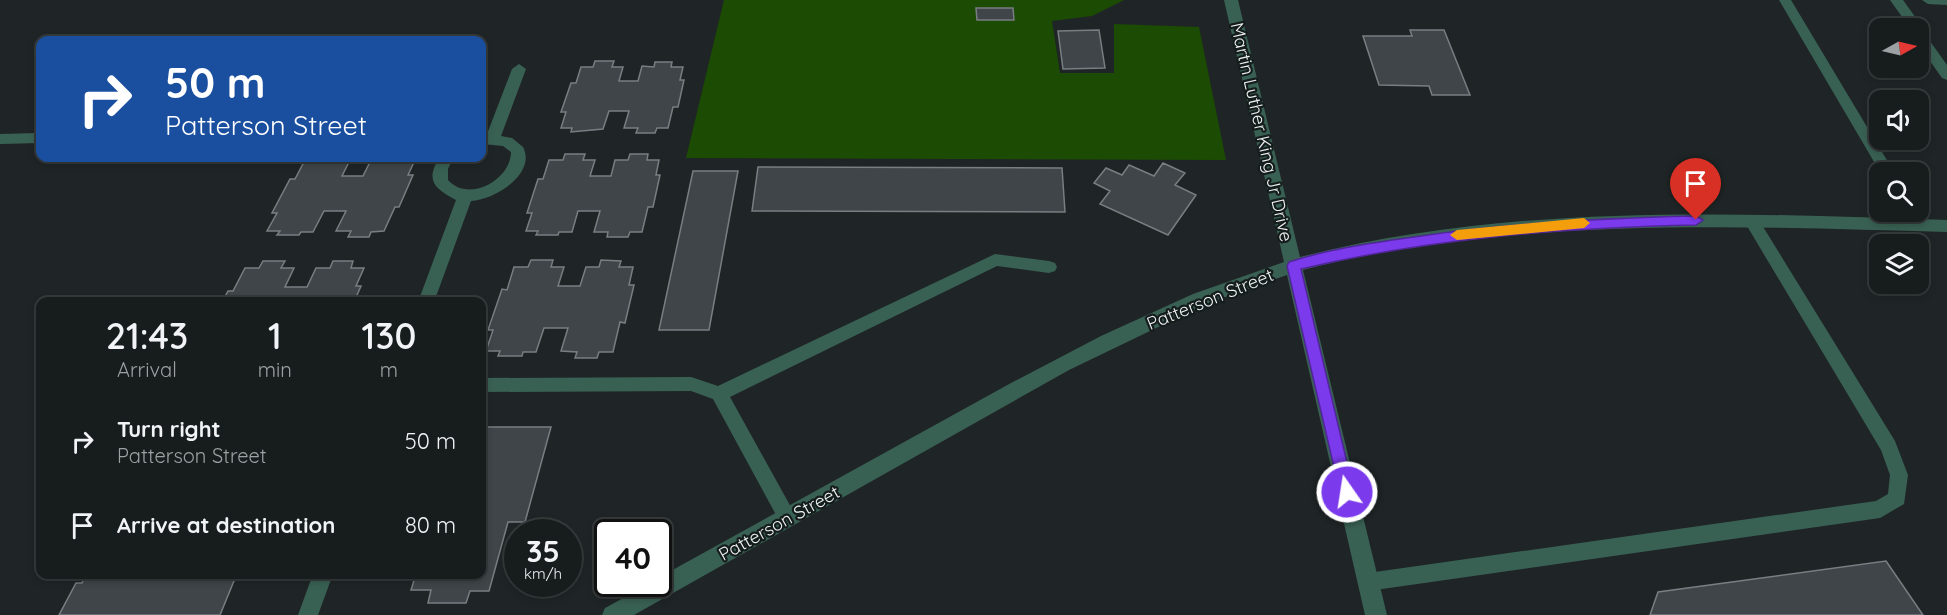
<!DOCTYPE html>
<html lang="en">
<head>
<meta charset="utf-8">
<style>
  :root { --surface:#171c1c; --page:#202525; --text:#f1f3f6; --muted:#9ea1a3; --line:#363a3b }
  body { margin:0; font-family:Quicksand,sans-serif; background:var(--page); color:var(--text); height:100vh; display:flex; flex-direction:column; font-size:22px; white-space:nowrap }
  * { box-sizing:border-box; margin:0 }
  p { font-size:20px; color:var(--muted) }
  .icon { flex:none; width:33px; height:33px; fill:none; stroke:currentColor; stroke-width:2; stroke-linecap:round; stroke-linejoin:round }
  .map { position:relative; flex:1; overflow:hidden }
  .details { position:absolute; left:36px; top:297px; width:450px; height:282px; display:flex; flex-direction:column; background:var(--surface); border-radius:12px; box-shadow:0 3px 9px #0003,0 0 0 2px var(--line) }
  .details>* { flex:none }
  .hud { position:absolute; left:36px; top:36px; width:450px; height:126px; border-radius:12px; box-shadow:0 3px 9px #0003,0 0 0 2px var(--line); background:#1a4fa0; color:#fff; overflow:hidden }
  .needle { width:39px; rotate:82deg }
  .controls { position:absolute; left:1869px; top:18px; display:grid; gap:12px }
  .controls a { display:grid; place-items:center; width:60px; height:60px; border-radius:12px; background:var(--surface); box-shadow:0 3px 9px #0003,0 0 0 2px var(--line); font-size:30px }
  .speed { position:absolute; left:504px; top:519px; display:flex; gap:12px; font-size:30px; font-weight:700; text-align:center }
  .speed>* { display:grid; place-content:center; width:78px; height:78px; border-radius:50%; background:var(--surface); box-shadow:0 3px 9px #0003,0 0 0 2px var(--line); line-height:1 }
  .speed small { font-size:15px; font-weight:400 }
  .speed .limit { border:3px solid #111; border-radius:9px; background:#fff; color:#111 }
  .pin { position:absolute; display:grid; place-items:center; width:51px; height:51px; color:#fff; margin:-62px -26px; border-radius:50% 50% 50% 0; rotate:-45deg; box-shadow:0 0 6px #0007 }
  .pin .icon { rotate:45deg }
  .me { position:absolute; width:66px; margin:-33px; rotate:347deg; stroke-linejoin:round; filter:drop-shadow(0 0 4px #0008) }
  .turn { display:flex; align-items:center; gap:21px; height:126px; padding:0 30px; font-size:27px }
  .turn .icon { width:78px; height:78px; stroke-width:2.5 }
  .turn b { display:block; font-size:42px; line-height:51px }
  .eta { display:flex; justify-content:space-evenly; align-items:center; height:102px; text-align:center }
  .eta b { font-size:36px; font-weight:600; line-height:42px }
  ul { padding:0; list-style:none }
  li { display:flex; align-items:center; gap:18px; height:84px; padding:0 30px }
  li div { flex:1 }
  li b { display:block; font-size:22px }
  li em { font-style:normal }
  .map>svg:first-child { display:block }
  .green { fill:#1c4b03 }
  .building { fill:#3f4548; stroke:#787e82; stroke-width:1.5 }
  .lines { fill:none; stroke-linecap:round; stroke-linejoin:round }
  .service { fill:#396153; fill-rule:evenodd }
  .tertiary { fill:#396153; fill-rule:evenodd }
  .route { fill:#7c3aed; stroke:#51269a; stroke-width:1.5 }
  .slow { fill:#f59e0b }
  .labels { text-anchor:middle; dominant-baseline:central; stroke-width:4.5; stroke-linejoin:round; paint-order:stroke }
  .street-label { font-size:18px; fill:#eef2f3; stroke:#151c1c }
</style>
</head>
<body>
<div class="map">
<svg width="1947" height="615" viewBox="0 0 1947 615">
  <rect width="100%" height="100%" fill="#1f2526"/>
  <path class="green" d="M724,0H1124L1092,16L1052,21L1060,73H1114V24L1199,27L1226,160L686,158Z"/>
  <path class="building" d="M976,8H1013L1014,20H977Z
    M1099,30L1105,68L1063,69L1058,31Z
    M1410,30H1444L1470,95H1432L1429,86L1379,85L1363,36H1412Z
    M595,61H614L612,67H623L619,81H638L642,66L654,67L655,62H672L671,67H683L680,80H684L678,107H673L668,128H657L655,133H636L638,128H624L629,111H609L603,129L571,132L572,128H561L566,112H561L571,83H576L581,67H593Z
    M565,154H585L583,160H595L590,176H611L615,160H628L630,154H648L647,160H659L656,175H660L653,207H648L642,232H630L628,237H607L608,232H594L600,211H578L572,232H559L558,235H536L538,231H526L532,213H527L538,179H543L549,160H563Z
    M319,158L350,160L342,176H363L371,160L403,158L402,160H415L408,175H413L399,207H395L384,231L371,232L369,237H348L351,231H336L346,211H324L313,232H301L299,235H277L280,231H267L277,213H272L290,179H295L305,160H318Z
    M1163,163L1185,173L1175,185L1196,195L1168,235L1100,204L1110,191L1094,183L1106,168L1122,175L1129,165L1154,176Z
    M758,167L1062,168L1065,212L752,211Z
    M693,171H738L709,330H659Z
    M531,260H553L551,267H564L558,286H580L586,267H599L601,260L621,261L619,267H633L629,285H634L625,323L620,322L613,352H599L597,358H575L577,352L561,351L568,328H544L536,352H523L522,356H498L500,351H486L493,330H488L502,289L507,290L514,267H528Z
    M263,261H285L281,268H294L285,287H307L316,268H330L333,261H353L351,268H364L356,286H361L354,302H222L228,291H233L245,268H259Z
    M482,427H551L525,522H508L489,591H470L466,603H428L431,590H411L416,574H482Z
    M1886,561L1923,615H1650L1658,592Z
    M86,574H147L145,578H171L173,574L236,576L220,615H59L76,583H82Z"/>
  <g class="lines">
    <path class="service" d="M1779,0H1791L1894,172H1880Z
      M1890,0H1903L1921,25L1922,30L1947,65V80L1942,78L1918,44V28H1910Z
      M1922,0H1947V5L1928,4Z
      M519,64L526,69L501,136L512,138L523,147C537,174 494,200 471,201L434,302H418L456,200C435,189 425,181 439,158H453L448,169V180C468,203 511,180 511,152L503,146L482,144V134H487L512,69Z
      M40,133V143L0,144V134Z
      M1918,211L1927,225L1924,229H1914L1903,212Z
      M1752,215L1757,217L1895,441L1908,475L1904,504L1880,518L1368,591L1361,589L1358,582L1361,575L1368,573L1876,501L1888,494L1890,475L1881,450L1744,221L1747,217Z
      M995,254L1049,261L1055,263L1057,267L1055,271L1049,273L997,266L730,397L797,518L795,524L788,527L781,524L713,399L691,391L482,392V378L691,377L718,386Z
      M313,574H333L318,615H298Z"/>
    <path class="tertiary" d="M1224,0H1238L1300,257C1510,203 1733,213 1947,220V232C1738,226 1507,216 1303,270L1387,615H1365L1287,275L1206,304L1069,370L634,615H602L605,608L649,584H658V578L1011,383L1101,336L1193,294L1284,262Z"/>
  </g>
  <path class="route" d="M1696,216L1703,220L1696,225C1563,228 1432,238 1301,269L1354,492L1352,497L1347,499L1341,497L1287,266L1289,262C1329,249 1372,243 1414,237C1508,223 1602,218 1696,216Z"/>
  <path class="slow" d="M1584,218L1590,223L1584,228L1457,240L1450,235L1457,230Z"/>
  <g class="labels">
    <g class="street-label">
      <text transform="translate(1262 132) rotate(77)">Martin Luther King Jr Drive</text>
      <text transform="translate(1210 299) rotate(-22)">Patterson Street</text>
      <text transform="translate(779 523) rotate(-29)">Patterson Street</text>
    </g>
  </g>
</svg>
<div class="controls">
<a><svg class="needle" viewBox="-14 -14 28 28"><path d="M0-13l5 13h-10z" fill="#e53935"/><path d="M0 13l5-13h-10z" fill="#9ea1a3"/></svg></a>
<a><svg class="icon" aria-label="sound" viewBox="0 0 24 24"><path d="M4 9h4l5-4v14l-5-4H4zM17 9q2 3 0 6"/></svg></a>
<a><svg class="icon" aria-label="search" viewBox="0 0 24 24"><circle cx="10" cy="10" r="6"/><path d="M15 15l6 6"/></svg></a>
<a><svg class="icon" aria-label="layers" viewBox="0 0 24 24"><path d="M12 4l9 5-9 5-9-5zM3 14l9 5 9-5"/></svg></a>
</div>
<div class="speed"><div>35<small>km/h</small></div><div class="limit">40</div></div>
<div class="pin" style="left:1696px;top:220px;background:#d93025"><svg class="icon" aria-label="arrive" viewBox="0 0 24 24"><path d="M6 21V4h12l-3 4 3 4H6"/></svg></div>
<svg class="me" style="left:1347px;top:492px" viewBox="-20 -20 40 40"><circle r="17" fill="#7c3aed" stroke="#fff" stroke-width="3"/><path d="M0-11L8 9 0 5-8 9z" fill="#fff"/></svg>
<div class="hud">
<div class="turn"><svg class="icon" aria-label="right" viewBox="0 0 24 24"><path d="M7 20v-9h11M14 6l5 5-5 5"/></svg><div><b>50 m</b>Patterson Street</div></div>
</div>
<section class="details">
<div class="eta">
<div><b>21:43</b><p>Arrival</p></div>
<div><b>1</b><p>min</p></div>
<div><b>130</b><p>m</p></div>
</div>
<ul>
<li><svg class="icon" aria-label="right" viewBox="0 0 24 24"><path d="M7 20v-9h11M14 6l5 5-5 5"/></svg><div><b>Turn right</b><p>Patterson Street</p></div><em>50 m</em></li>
<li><svg class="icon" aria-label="arrive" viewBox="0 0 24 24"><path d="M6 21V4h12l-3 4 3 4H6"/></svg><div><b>Arrive at destination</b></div><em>80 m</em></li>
</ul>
</section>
</div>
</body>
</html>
